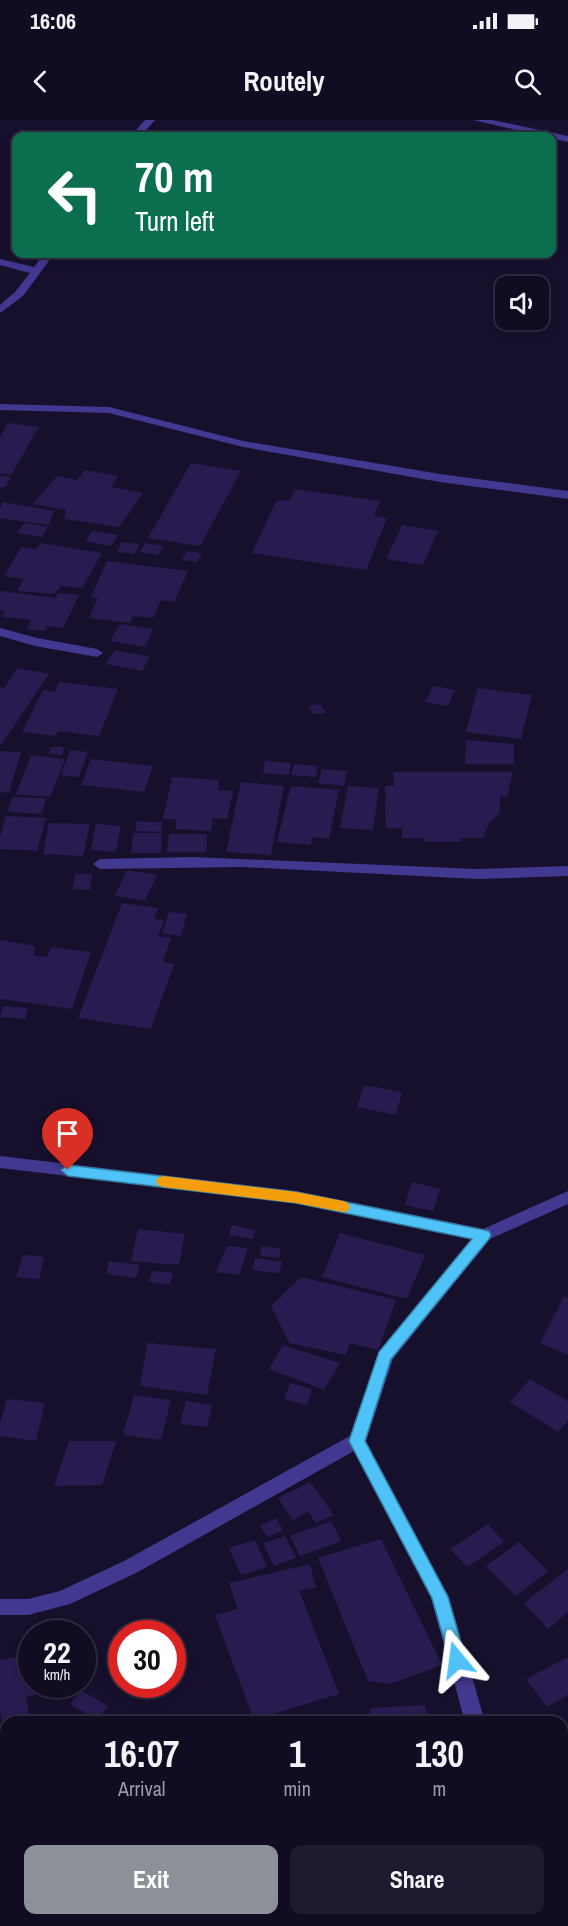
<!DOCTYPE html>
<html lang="en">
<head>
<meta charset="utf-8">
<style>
  :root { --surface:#110c22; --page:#1e1a2f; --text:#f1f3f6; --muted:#9c9ba5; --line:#302c40; --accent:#8c9099 }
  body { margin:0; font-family:"Archivo Narrow",sans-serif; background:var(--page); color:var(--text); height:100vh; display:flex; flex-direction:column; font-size:22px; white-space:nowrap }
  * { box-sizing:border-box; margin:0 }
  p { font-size:20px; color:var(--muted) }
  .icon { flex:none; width:33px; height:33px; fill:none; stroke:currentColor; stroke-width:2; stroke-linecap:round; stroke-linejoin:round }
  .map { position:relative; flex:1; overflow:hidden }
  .sheet { position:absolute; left:0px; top:1596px; width:568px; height:210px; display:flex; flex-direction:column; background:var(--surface); border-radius:18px 18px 0 0; box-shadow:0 3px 9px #0003,0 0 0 2px var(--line) }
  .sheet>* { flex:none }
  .guide { position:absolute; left:12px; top:12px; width:544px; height:126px; border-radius:12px; box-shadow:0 3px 9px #0003,0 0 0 2px var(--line); background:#0b6e4f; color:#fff; overflow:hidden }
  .buttons { position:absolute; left:495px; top:156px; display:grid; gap:12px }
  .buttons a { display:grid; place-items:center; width:54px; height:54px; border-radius:12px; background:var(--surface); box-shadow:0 3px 9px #0003,0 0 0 2px var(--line); font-size:30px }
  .speed { position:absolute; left:18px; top:1500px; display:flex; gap:12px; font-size:30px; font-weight:700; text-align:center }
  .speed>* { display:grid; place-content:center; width:78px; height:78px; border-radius:50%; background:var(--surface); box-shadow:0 3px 9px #0003,0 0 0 2px var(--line); line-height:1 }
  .speed small { font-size:15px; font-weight:400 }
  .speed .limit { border:9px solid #d22; background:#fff; color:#111 }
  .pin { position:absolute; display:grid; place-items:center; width:51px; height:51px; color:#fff; margin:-62px -26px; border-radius:50% 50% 50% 0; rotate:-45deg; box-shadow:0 0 6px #0007 }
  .pin .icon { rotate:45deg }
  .me { position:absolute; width:66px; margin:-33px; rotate:344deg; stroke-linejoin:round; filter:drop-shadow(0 0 4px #0008) }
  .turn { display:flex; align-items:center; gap:21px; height:126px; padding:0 24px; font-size:27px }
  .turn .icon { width:78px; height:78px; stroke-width:2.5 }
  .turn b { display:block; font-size:42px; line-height:51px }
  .eta { display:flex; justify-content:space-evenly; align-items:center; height:102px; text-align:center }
  .eta b { font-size:36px; font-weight:700; line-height:42px }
  .action { display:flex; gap:12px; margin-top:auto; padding:12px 24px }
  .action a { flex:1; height:69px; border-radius:12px; background:var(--accent); color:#fff; font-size:24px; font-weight:700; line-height:69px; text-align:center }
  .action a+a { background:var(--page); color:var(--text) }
  .status { display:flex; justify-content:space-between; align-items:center; height:42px; padding:0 30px; background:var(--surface); direction:ltr }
  .status svg { height:16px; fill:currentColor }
  header { display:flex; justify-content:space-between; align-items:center; height:78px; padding:0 24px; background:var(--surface); font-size:27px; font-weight:700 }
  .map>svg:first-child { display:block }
  .building { fill:#291b4f }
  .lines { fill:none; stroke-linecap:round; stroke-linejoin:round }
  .minor { fill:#41388f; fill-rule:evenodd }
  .route { fill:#4fc3f7; stroke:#337fa1; stroke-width:1.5 }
  .slow { fill:#f59e0b }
</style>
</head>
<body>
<div class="status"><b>16:06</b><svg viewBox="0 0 49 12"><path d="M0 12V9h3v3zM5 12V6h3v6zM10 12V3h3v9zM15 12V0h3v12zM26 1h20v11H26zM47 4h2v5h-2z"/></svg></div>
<header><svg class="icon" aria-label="back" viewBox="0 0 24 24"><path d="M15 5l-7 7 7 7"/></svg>Routely<svg class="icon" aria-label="search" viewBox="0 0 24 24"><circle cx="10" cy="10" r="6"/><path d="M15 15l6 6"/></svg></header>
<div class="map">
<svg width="568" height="1806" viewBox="0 0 568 1806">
  <rect width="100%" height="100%" fill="#17102d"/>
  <path class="building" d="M8,303L39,307L11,355L0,353V317Z
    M191,343L241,351L200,426L148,418Z
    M85,350L118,356L111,367L143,373L119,407L64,399L66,390L33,384L57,356L77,360Z
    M0,356L11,357L5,367H0Z
    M295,369L380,381L374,396L387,398L366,450L252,433L276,381L290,380Z
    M3,382L54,391L49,405L0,398V388Z
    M24,403L48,407L42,417L17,413Z
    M402,405L438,411L423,445L386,439Z
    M92,411L118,415L111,426L86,421Z
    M122,422L139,424L135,434L117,432Z
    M40,423L102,433L82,468L61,466L54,474L17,471L24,459L4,456L21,427L37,429Z
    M145,423L163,426L158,435L140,432Z
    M187,431L202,433L197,442L182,440Z
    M107,441L188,451L174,482L161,480L153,498L133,496L130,503L89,498L98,478L91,477Z
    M0,471L56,478L58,473L79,475L63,508L47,506L44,511L27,509L31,500L2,497L5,491L0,490Z
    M120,504L153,509L145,527L110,521Z
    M115,530L150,537L142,551L106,544Z
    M18,548L49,554L2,624H0V567L4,568Z
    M59,562L118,569L99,616L58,611L56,616L22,612L43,570L55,572Z
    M433,566L455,570L448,586L425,582Z
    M478,568L532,575L521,619L466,612Z
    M320,584L326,593L313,594L309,586Z
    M466,620L514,624V644H465Z
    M50,627H64L62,635L49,634Z
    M70,630L88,632L79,657L61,655Z
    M0,631L21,632L9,673L0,672Z
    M31,635L65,639L50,677L16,674Z
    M91,639L153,646L144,672L81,665Z
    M265,641L291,643L289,655L263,653Z
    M294,644L318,646L316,657L291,655Z
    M322,649L347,651L344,666L318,663Z
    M393,652H513L507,677L500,676V692L489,703L483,718H461L462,722H424V718H402V708H386L385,666H394Z
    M172,657L219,660L218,670L233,671L227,699L213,698L211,711L175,709L177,699H163Z
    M241,662L284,666L271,735L226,732Z
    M291,666L339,670L329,719L312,717L311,725L277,722Z
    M348,666L379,668L373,710L340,708Z
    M12,677L46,678L42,694L8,692Z
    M6,696L46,698L37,731L0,729V718Z
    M137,701L162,702L161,712L135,711Z
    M49,703L90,704L83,736L43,734Z
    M96,704L121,706L116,732L91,730Z
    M133,713H162L161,733H131Z
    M169,714H207L206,732H167Z
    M127,750L157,755L145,781L115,776Z
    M75,754H92L90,770L73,769Z
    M122,783L158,788L154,799L164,800L158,816L171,818L163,842L174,844L151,909L78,898Z
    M169,792L187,794L181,816L162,813Z
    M0,820L35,826L34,836L47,837L51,827L91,832L72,889L0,879Z
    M3,886L28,888L25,899L0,897Z
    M364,965L402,972L396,995L357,987Z
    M412,1062L440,1069L433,1091L405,1085Z
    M232,1105L255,1110L252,1119L229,1115Z
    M138,1109L185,1114L179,1145L131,1141Z
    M340,1113L425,1135L407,1179L322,1157Z
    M227,1126L248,1128L239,1155L216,1152Z
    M262,1126L281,1129L279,1138L260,1136Z
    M23,1135L44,1137L39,1159L16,1157Z
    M255,1138L282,1142L279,1153L252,1150Z
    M109,1141L140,1145L136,1158L106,1154Z
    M152,1151L173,1153L170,1165L149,1162Z
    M301,1157L396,1180L378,1230L350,1223L346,1235L289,1223L271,1186Z
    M564,1176L568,1178V1235L540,1223Z
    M147,1223L216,1229L207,1275L140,1266Z
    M283,1225L340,1243L324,1270L269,1249Z
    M530,1259L568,1281V1301L558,1312L510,1282Z
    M290,1263L312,1269L307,1285L284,1279Z
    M134,1275L171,1280L161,1320L123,1315Z
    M7,1279L45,1283L36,1321L0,1316V1303Z
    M186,1281L212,1285L207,1307L180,1304Z
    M69,1321H116L102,1365L54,1366Z
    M310,1362L334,1395L316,1403L308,1392L293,1400L278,1378Z
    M276,1398L283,1410L268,1417L260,1406Z
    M331,1401L341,1421L300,1436L290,1416Z
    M488,1404L504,1422L467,1447L450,1429Z
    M285,1416L296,1438L274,1446L263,1423Z
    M381,1419L442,1545L390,1564L368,1561L318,1438Z
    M255,1420L267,1447L241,1455L229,1428Z
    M519,1422L548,1451L516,1476L486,1446Z
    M310,1444L316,1468L299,1470L339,1574L254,1600L215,1495L238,1489L229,1463Z
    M568,1449V1492L548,1509L524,1483Z
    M32,1534V1564H40L41,1574L26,1577L30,1602H6L5,1621L0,1591V1540Z
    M568,1537V1575L547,1587L526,1559Z
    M81,1570L108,1586L97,1600L70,1584Z
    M425,1585L429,1602H371L370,1588Z
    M562,1628H568V1659H562Z
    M24,1800H64L66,1806H25Z
    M288,1800H319L314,1806H296Z
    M353,1800H449L446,1806H349Z"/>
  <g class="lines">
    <path class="minor" d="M145,0H155L141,16H131Z
      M473,0H492L568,16V22Z
      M44,134H54L23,176L0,193V185L15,172L30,153L0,145V139L34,147Z
      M0,284L109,287L243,321L440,354L568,371V379L440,362L243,327L109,293L0,290Z
      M0,508L37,518L97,529L103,533L97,537L35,526L0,516Z
      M194,737L477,749L568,746V756L477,759L242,747L100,749L93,744L100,739Z
      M0,1036L296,1071L483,1109L568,1071V1084L490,1119L393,1239L366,1321L449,1477L485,1602H465L431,1478L354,1331L136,1453L70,1484L28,1495H0V1479H28L60,1471L124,1441L350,1316L379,1231L472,1119L296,1083L0,1048Z
      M503,1800H523V1806H503Z"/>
  </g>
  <path class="route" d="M68,1045L296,1072L489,1111L491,1115L489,1119L391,1239L365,1321L448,1477L466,1540L463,1545L457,1547L451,1545L432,1478L349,1321L379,1232L472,1119L296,1083L68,1056L61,1050Z"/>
  <path class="slow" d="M163,1056L296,1072L343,1081L348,1083L350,1087L348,1091L343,1092L296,1083L163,1067L158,1065L156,1061L158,1058Z"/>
</svg>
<div class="buttons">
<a><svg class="icon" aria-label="sound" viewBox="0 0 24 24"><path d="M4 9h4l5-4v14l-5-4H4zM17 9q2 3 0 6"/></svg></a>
</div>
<div class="speed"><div>22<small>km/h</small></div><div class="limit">30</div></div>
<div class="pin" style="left:68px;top:1050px;background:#d93025"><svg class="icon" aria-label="arrive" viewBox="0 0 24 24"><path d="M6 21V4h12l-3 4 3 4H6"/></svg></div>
<svg class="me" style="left:457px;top:1540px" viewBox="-20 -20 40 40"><path d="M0-17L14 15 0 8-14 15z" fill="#4fc3f7" stroke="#fff" stroke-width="4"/></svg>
<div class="guide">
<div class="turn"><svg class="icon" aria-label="left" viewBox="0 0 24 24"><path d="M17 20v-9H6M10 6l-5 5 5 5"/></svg><div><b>70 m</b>Turn left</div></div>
</div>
<section class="sheet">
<div class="eta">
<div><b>16:07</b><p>Arrival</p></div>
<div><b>1</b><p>min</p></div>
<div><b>130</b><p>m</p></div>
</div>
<div class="action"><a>Exit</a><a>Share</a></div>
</section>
</div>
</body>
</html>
